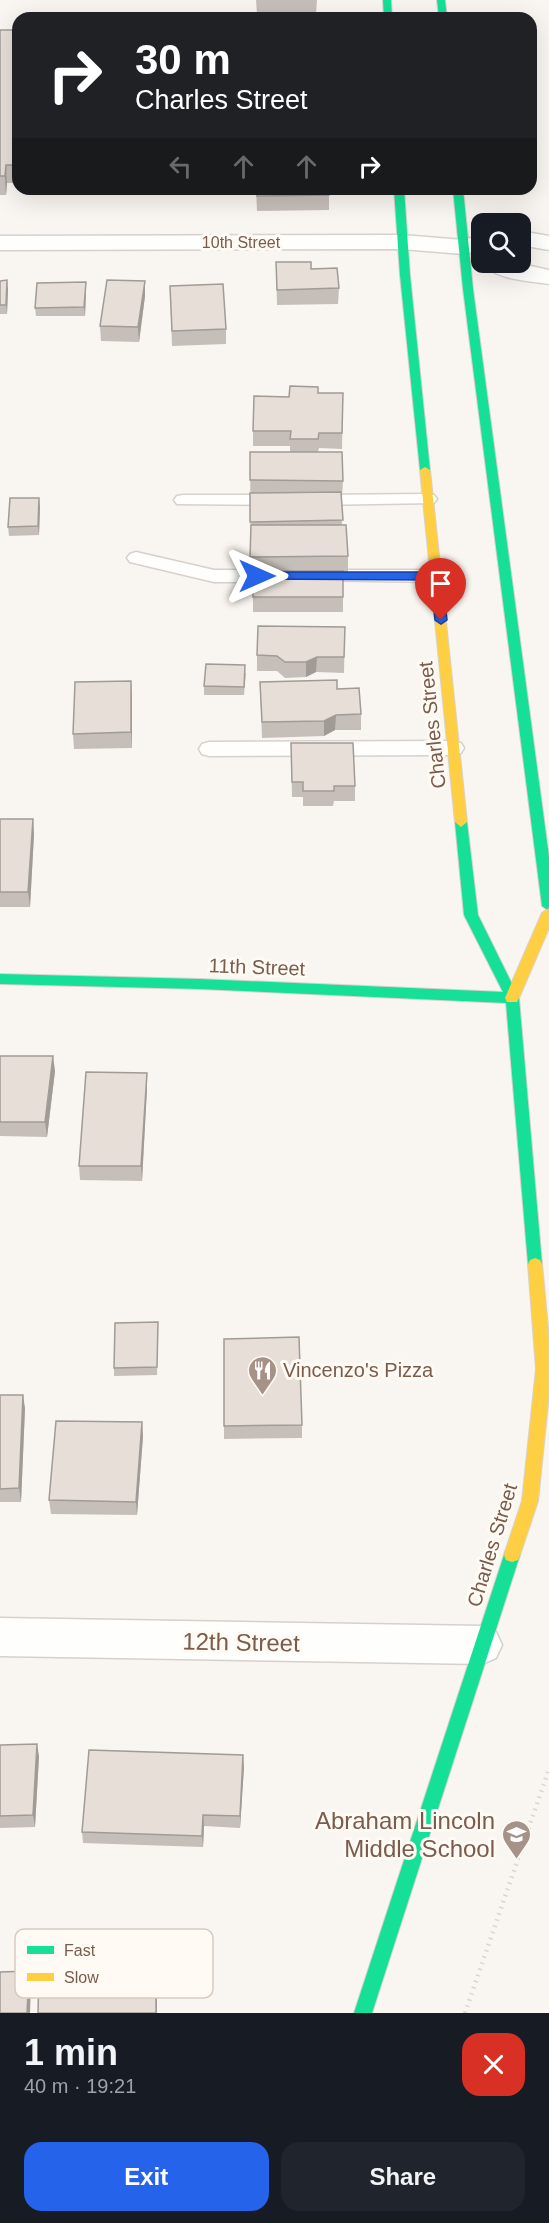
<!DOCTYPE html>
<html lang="en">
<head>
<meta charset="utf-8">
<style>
  :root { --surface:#171b24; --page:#20242c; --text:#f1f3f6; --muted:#9ea1a6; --accent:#2563eb }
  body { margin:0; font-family:Helvetica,sans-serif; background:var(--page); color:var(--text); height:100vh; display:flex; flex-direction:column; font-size:22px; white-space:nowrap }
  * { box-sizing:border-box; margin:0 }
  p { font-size:20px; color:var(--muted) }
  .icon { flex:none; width:33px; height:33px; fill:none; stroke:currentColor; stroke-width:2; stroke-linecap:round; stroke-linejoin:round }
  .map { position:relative; height:2013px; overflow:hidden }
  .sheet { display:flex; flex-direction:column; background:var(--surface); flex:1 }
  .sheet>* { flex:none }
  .top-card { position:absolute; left:12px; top:12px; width:525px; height:183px; border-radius:18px; box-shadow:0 6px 24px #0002; background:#202124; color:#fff; overflow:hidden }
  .tools { position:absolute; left:471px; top:213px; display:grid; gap:12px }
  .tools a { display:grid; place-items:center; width:60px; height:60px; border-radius:12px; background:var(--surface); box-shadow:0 6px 24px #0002; font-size:30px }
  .pin { position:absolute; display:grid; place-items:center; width:51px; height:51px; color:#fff; margin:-62px -26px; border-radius:50% 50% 50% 0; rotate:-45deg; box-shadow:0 0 6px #0007 }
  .pin .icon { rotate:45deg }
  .me { position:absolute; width:66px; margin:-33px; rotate:90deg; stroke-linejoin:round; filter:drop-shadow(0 0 4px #0008) }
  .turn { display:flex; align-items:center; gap:21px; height:126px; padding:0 24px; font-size:27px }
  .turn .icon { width:78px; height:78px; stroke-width:2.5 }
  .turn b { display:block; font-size:42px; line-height:51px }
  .lanes { display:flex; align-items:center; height:57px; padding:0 24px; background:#0003; justify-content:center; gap:30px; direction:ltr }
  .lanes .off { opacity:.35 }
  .round { display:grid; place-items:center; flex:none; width:63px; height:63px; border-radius:18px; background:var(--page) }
  .headline { display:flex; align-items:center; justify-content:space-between; height:102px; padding:0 24px }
  h1 { font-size:36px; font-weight:600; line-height:45px }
  .cta { display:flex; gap:12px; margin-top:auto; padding:12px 24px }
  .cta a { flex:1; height:69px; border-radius:18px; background:var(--accent); color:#fff; font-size:24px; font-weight:600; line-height:69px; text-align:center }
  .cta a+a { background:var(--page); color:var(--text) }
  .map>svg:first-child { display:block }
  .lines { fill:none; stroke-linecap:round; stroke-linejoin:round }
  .lane-casing { stroke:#d7d1cb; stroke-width:3 }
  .street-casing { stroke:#d7d1cb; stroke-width:3 }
  .fast-casing { stroke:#d9d2cb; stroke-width:2 }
  .slow-casing { stroke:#d9d2cb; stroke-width:2 }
  .path { stroke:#dcd5d0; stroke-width:4.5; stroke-dasharray:1.5 5; stroke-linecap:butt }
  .lane { fill:#fefefd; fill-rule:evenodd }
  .street { fill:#fefefd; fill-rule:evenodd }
  .fast { fill:#16e098; fill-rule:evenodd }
  .slow { fill:#ffcf43; fill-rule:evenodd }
  .wall { fill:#c6bfb9 }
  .shaded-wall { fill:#a19b96 }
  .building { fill:#e6ded7; stroke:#a19b96; stroke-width:1.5 }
  .route { fill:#2563eb; stroke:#184099; stroke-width:1.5 }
  .labels { text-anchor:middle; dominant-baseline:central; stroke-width:6; stroke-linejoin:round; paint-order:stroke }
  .far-street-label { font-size:16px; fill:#7a5c4d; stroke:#fffaf3 }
  .street-label { font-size:20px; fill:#7a5c4d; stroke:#fffaf3 }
  .poi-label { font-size:20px; fill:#7a5c4d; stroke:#fffaf3; text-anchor:start }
  .near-street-label { font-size:24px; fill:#7a5c4d; stroke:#fffaf3 }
  .near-poi-label { font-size:24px; fill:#7a5c4d; stroke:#fffaf3; text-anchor:end }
  .key { fill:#fffaf3; stroke:#d7cbc1; stroke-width:1.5 }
  .key-label { font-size:16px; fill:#7a5c4d }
</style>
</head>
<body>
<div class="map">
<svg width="549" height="2013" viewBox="0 0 549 2013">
  <rect width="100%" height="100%" fill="#f9f5f0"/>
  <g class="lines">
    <defs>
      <path id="lane" d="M428,494L434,495L437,499L434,503L315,505L309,504L306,500L309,496L315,495Z
        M183,495H278L284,496L287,500L284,504L278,505L177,504L174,500L177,496Z
        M136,552L214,570H280L286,572L289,576L286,580L280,582H214L130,562L127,558L130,554Z
        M314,570H437L443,572L446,576L443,580L437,582L308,580L305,576L308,572Z
        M454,741L461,743L464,748L461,753L454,755L209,756L202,754L199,749L202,744L209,742Z"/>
      <path id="street" d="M520,231L549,236V250L520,245Z
        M402,235L463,240L482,235V250L463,254L402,249L0,250V236Z
        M482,262H513L549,270V284C529,281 494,280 482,262Z
        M0,1618L482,1626L496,1632L502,1645L496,1658L482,1664L0,1656Z"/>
      <path id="fast" d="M383,0H391L392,18H384Z
        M437,0H445L447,18H439Z
        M394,189H404L410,275L430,470L425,473L420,470L400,275Z
        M453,189H463L473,289L549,857V911L542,906L463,289Z
        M461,817L467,822L478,915L519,998L542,1264L540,1268L535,1270L530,1268L528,1264L506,1003L199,989L0,984V974L199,979L503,992L464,915L455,822Z
        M512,1548L518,1550L520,1555L372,2013H354L504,1555L506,1550Z"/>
      <path id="slow" d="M425,467L430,470L467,822L461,827L455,822L420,470Z
        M549,908V928L519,998L517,1002H507L505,998L542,913Z
        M535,1258L540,1260L542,1264L549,1339V1394L538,1501L520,1555L518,1560L512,1562L506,1560L504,1555L522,1501L536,1369L528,1264L530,1260Z"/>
    </defs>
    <use href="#lane" class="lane-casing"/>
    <use href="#street" class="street-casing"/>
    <use href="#fast" class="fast-casing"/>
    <use href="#slow" class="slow-casing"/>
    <path class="path" d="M465,2013L549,1769"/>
    <use href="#lane" class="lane"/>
    <use href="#street" class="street"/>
    <use href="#fast" class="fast"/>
    <use href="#slow" class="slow"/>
  </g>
  <path class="wall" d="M256,0H317L316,13L257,14Z
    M0,30H18V183H7L6,195H0Z
    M256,189L329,195V210L257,211Z
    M276,262L311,269L339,288L338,304L277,305Z
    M0,281L8,289L7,314H0Z
    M145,281V296L139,342L101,341L100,326Z
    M170,286L226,329V344L172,346Z
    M86,291L85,316H36L35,308Z
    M318,393H343L342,449L319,448L318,452L343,481L342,496H341L342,525L348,556V572H343V612H253V572H251L250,452H290V446H253V431L289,397Z
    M40,507L39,535L9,536L8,527Z
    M345,627L344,673L316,672L306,677L285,678L277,671H257V655Z
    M246,673L244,695H204V686Z
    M260,682L337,689L361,714V730H335L324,736L262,738Z
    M132,697V748L74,749L73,734Z
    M291,743L355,786V801H334L333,806H303V797H292Z
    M0,819H33L34,834L30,907H0Z
    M0,1056L55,1071L47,1137L0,1136Z
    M147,1088L142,1181L80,1180L79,1166Z
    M158,1330L157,1375L114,1376V1368Z
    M0,1395L25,1408L21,1502H0Z
    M142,1422L143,1436L137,1515L51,1514L49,1500Z
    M302,1425V1438L224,1439V1426Z
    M0,1745L39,1756L35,1827L0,1828Z
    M244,1767L240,1828L204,1826L203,1847L83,1843L82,1832Z"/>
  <path class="shaded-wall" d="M6,165L7,183L6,195L5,176Z
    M7,280L8,289L7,314L6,305Z
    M145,281V296L139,342L138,327Z
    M86,282V291L85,316L84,307Z
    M39,498L40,507L39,535L38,526Z
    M317,657L316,672L306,677V662Z
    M131,681L132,697V748L131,732Z
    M336,715L335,730L324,736V721Z
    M33,819L34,834L30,907L28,892Z
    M53,1056L55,1071L47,1137L45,1122Z
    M147,1073V1088L142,1181L141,1166Z
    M23,1395L25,1408L21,1502L19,1488Z
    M142,1422L143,1436L137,1515L136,1502Z
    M37,1744L39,1756L35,1827L33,1815Z
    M243,1755L244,1767L240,1828V1816Z
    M203,1815L204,1826L203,1847L202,1836Z
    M156,1968L157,1979V2013H156Z
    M29,1971L31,1982L30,2013H27Z"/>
  <path class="building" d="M0,30H18V165H6L5,176H0Z
    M257,189H329V195L257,196Z
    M276,262H311V269L337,268L339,288L277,290Z
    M7,280L6,305H0V281Z
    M107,280L145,281L138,327L100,326Z
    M86,282L84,307L35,308L37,283Z
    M223,284L226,329L172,331L170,286Z
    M290,386L318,387V393H343L342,433H319L318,439H290L291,431H253L254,396L289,397Z
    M250,452H342L343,481L250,480Z
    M341,492L343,520L250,522V493Z
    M10,498H39L38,526L8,527Z
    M251,525H346L348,556L250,557Z
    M254,571H343V597H253Z
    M258,626L345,627L344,657H317L306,662H285L277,656L257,655Z
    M206,664L245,665L244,687L204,686Z
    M337,680V689L359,688L361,714L336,715L324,721L262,722L260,682Z
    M131,681V732L73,734L75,682Z
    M291,743H353L355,786H334V791H303V782H292Z
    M0,819H33L28,892H0Z
    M0,1056H53L45,1122H0Z
    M86,1072L147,1073L141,1166H79Z
    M158,1322L157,1367L114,1368L115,1323Z
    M299,1337L302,1425L224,1426V1339Z
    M0,1395H23L19,1488L0,1489Z
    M56,1421L142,1422L136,1502L49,1500Z
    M37,1744L33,1815L0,1816V1745Z
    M89,1750L243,1755L240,1816L203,1815L202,1836L82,1832Z
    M156,1968V2013H38L39,1972Z
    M29,1971L27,2013H0V1972Z"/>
  <path class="route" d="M257,572H436L442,576L447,620L441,624L435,620L431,580L253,579V573Z"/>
  <defs>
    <symbol id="restaurant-pin" viewBox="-11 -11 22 30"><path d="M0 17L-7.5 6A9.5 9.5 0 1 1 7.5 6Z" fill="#a69286" stroke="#fffaf3"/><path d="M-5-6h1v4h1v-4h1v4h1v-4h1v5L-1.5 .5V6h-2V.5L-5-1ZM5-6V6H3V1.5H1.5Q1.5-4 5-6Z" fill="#fff"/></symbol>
    <symbol id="school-pin" viewBox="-11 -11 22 30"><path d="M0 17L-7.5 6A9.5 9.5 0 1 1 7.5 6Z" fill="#a69286" stroke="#fffaf3"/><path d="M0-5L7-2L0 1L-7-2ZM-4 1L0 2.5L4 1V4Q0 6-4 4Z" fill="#fff"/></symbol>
  </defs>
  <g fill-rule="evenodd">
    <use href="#restaurant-pin" x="246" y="1354" width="33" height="45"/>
    <use href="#school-pin" x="500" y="1818" width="33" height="45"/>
  </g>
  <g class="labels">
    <g class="far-street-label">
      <text x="241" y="242">10th Street</text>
    </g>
    <g class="street-label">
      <text transform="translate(432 725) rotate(-96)">Charles Street</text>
      <text transform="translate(257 967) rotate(2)">11th Street</text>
      <text transform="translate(492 1545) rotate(-73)">Charles Street</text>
    </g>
    <g class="poi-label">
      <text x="283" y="1370">Vincenzo's Pizza</text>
    </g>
    <g class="near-street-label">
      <text transform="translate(241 1642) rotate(1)">12th Street</text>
    </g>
    <g class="near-poi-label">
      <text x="495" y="1820">Abraham Lincoln<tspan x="495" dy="28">Middle School</tspan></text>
    </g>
  </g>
  <rect x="15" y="1929" width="198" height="69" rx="9" class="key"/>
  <rect x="27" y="1946" width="27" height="8" fill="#16e098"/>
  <rect x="27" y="1973" width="27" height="8" fill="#ffcf43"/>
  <g class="key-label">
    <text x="64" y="1956">Fast</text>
    <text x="64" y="1983">Slow</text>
  </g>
</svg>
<div class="tools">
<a><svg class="icon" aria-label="search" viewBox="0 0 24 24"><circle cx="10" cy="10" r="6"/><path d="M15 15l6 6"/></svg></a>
</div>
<div class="pin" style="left:441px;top:620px;background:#d93025"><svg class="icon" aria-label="arrive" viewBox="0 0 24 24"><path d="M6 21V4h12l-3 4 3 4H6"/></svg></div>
<svg class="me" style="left:257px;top:576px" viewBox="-20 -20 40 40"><path d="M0-17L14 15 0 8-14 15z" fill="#2563eb" stroke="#fff" stroke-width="4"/></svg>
<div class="top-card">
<div class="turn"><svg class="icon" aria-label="right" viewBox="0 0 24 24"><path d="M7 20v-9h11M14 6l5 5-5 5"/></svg><div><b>30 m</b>Charles Street</div></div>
<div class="lanes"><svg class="icon off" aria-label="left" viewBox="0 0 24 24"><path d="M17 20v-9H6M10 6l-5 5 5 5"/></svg><svg class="icon off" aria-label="ahead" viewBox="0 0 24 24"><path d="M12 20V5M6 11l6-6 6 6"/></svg><svg class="icon off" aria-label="ahead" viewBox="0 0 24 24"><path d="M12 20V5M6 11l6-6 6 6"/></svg><svg class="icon" aria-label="right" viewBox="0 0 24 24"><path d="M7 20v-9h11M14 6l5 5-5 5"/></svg></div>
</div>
</div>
<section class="sheet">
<div class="headline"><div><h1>1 min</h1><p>40 m · 19:21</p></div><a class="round" style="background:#d93025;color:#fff"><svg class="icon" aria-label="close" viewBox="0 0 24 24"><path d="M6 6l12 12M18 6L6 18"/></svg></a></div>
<div class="cta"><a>Exit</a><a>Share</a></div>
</section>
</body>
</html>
